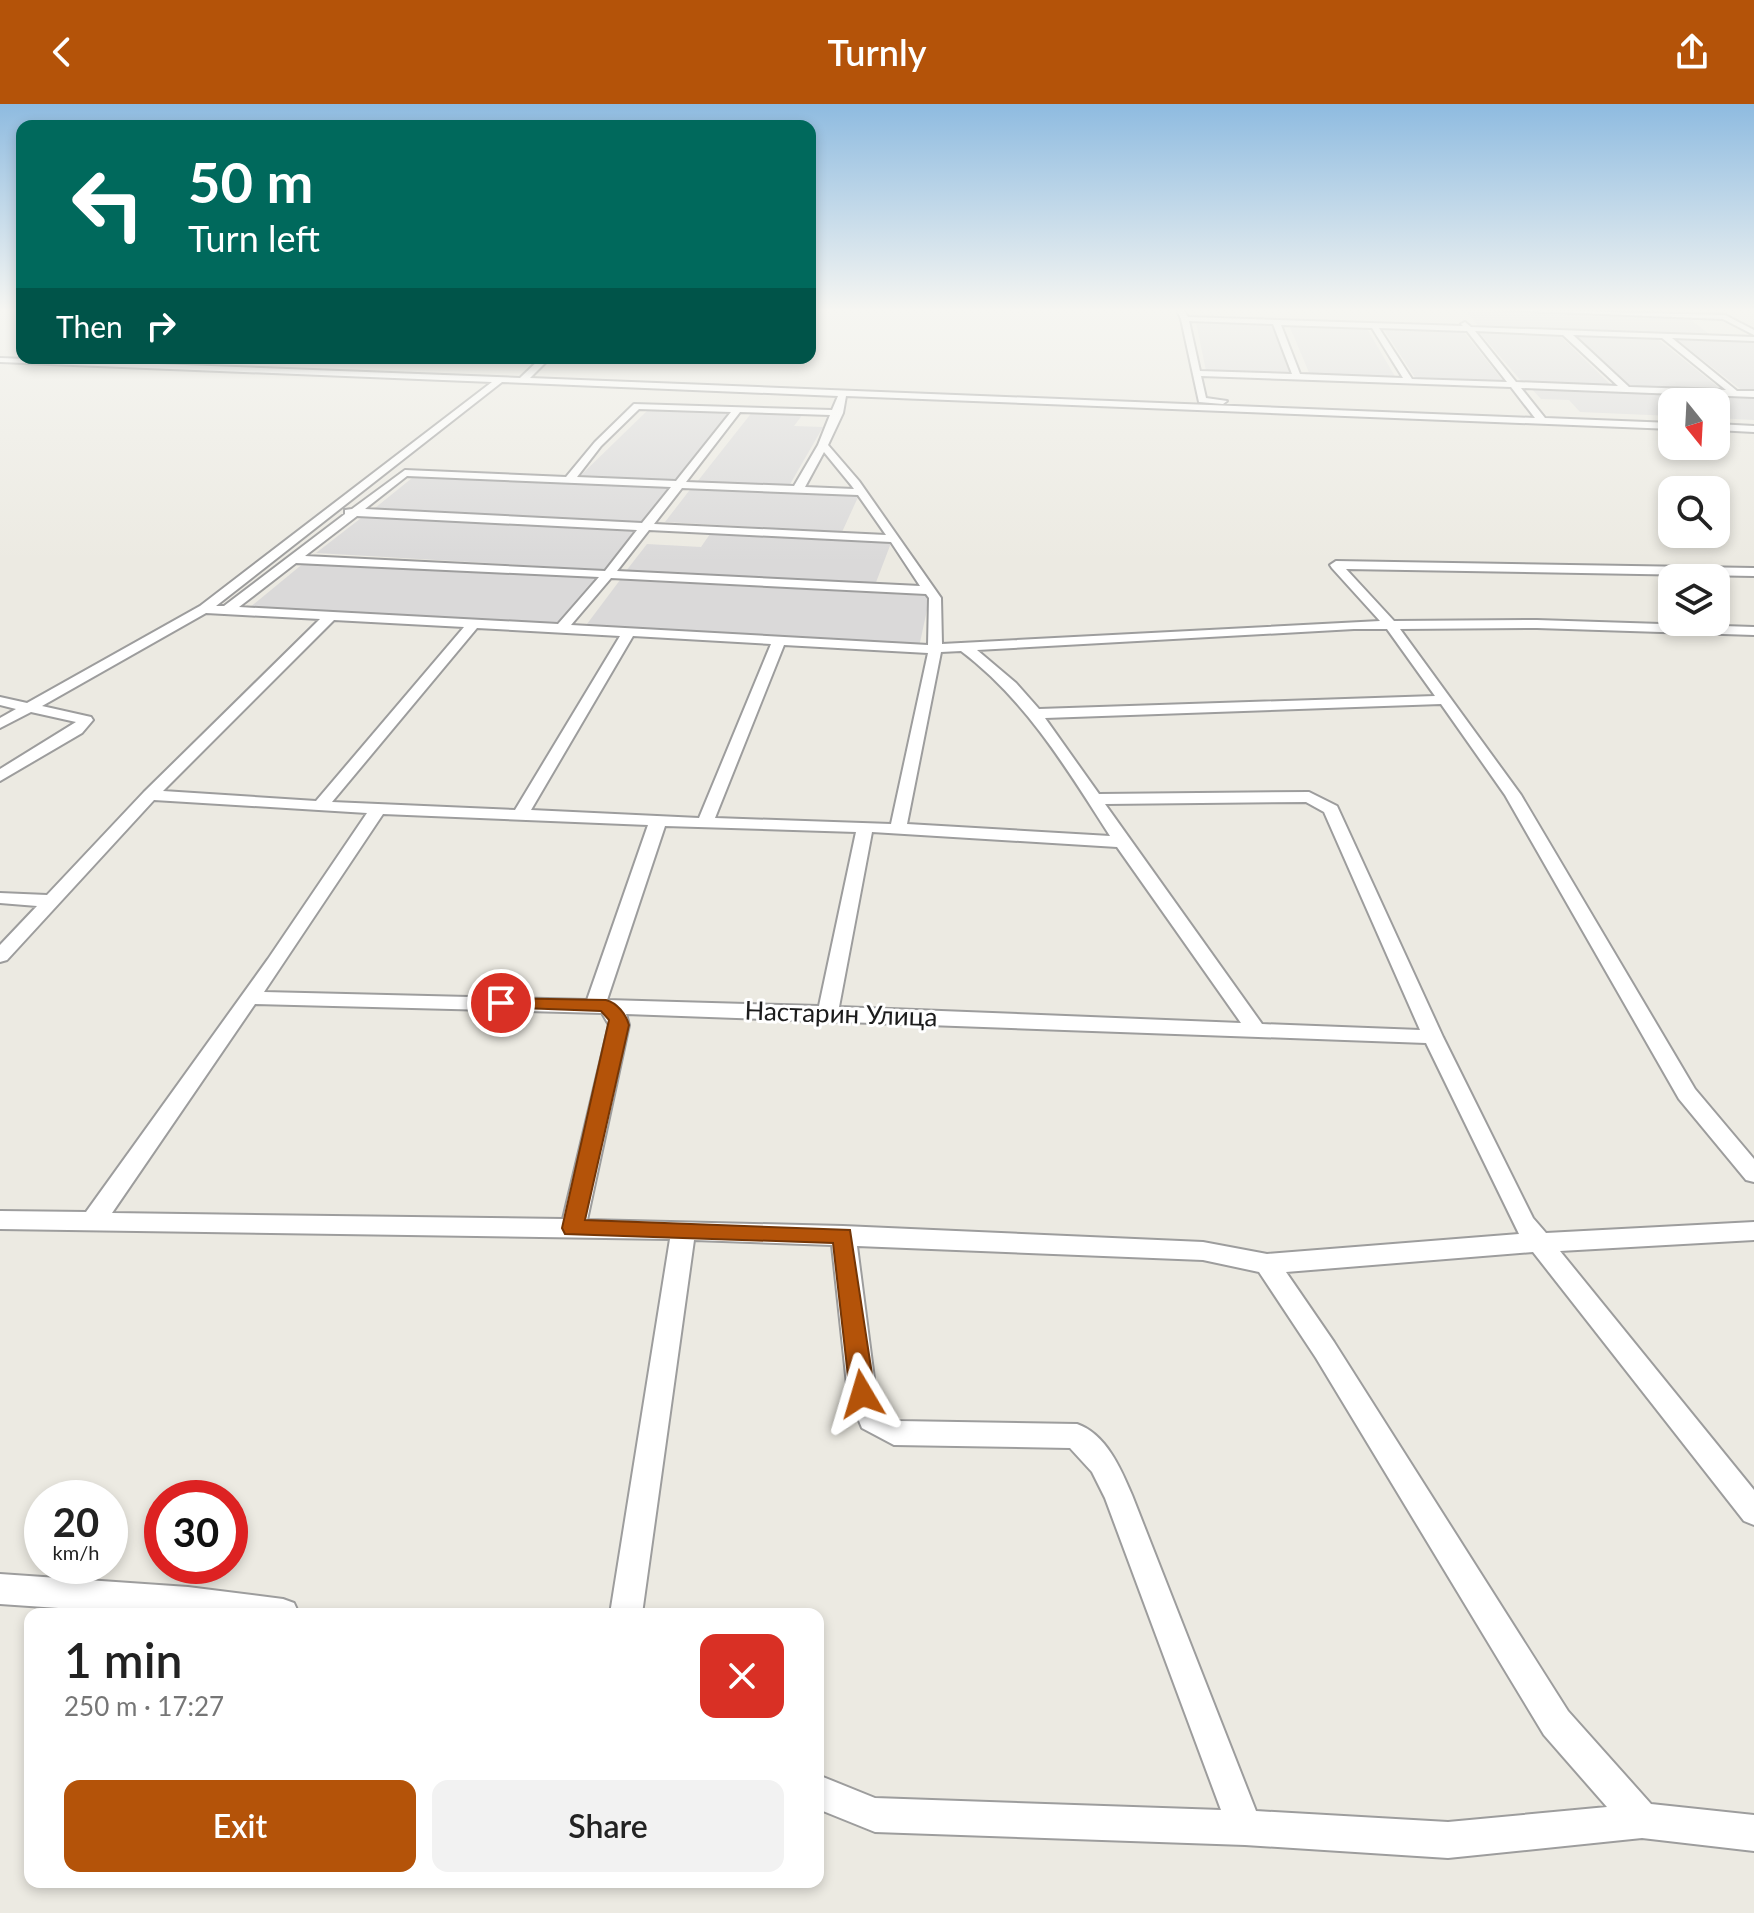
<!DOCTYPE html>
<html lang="en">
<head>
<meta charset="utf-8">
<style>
  :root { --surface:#fff; --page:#f2f2f2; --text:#222; --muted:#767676; --accent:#b45309 }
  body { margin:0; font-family:Lato,sans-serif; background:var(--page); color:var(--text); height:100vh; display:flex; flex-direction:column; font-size:30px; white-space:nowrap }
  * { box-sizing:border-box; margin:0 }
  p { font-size:26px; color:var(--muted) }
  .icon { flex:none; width:44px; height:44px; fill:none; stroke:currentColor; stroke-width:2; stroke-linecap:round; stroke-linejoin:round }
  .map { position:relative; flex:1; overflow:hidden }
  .panel { position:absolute; left:24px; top:1504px; width:800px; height:280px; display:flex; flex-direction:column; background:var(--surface); border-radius:16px; box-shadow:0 4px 12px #0003 }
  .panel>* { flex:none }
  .banner { position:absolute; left:16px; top:16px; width:800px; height:244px; border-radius:16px; box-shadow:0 4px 12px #0003; background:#00695c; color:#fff; overflow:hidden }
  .needle { width:52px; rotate:162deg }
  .controls { position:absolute; left:1658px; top:284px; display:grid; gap:16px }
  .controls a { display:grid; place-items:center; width:72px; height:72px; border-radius:16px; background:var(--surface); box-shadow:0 4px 12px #0003; font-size:40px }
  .speed { position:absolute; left:24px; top:1376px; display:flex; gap:16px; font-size:40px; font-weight:700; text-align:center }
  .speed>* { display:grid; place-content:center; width:104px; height:104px; border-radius:50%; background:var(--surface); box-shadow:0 4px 12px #0003; line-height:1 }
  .speed small { font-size:20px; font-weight:400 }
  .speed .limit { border:12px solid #d22; background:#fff; color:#111 }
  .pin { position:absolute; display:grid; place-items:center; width:68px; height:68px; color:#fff; margin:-34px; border:4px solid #fff; border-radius:50%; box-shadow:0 2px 8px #0007 }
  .me { position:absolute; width:88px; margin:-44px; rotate:353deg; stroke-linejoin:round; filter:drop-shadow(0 0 6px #0008) }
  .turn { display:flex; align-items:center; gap:28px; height:168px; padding:0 40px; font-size:36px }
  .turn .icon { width:104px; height:104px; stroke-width:2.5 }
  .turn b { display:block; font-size:56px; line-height:68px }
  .then { display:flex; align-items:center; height:76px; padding:0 40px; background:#0003; gap:16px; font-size:30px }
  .round { display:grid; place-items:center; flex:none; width:84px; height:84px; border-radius:16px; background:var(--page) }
  .overview { display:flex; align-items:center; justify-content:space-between; height:136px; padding:0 40px }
  h1 { font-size:48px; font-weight:600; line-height:60px }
  .primary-button { display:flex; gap:16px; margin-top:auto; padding:16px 40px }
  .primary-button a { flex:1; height:92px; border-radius:16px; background:var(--accent); color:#fff; font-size:32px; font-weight:600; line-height:92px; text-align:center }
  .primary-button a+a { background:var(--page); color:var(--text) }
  header { display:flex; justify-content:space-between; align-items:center; height:104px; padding:0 40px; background:var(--accent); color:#fff; font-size:36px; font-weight:600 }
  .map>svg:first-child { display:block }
  .residential { fill:#dad9d9 }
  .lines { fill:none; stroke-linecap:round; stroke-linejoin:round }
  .minor-casing { stroke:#9d9d9d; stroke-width:4 }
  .minor { fill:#fff; fill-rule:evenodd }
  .route { fill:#b45309; stroke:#753606; stroke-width:2 }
  .labels { text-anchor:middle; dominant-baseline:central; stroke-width:6; stroke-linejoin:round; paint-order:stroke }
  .street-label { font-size:26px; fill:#1c1c1c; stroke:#fff }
</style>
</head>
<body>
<header><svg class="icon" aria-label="back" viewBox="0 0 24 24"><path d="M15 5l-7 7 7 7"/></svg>Turnly<svg class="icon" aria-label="share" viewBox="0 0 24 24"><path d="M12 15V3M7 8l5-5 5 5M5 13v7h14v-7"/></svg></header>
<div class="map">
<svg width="1754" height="1809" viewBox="0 0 1754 1809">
  <rect width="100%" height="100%" fill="#eceae2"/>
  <path class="residential" d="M1465,206L1689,214L1710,231L1479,223Z
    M1196,218L1272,220L1290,270L1206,267Z
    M1289,221L1366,223L1396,274L1310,271Z
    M1383,224L1462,226L1504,278L1416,275Z
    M1478,227L1557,229L1612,282L1523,279Z
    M1574,230L1655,233L1722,286L1632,283Z
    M1673,233L1754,236V287H1743Z
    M1530,283L1754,292V316L1716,314V298H1672V312L1580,308L1569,296L1541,295Z
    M651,303L735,306L677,377L580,372Z
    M753,307L803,310L794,322L823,323L789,382L697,378Z
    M417,370L674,383L646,418L375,404Z
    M692,383L859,391L842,428L665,418Z
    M365,411L640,425L608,466L316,449Z
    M710,430L891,439L875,481L626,467L647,440L701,443Z
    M305,458L602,474L565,522L249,504Z
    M620,476L930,492L919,543L584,524Z"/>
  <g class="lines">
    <defs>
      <path id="minor" d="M1176,204H1183L1188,213L1463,222L1461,220L1465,218L1471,223L1754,233V237L1672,234L1737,287H1754V293L1521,284L1545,314L1672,319V325L846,292L843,309L828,341L859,377L941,494L942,540L1380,517L1332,464L1330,461L1336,457L1754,464V472L1346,465L1394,517L1537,516L1754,523V531L1537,524L1400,525L1521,691L1695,985L1754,1055V1078L1746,1076L1679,995L1505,691L1441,600L1045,614L1099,690L1309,688L1337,702L1443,933L1533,1114L1546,1129L1754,1118V1136L1560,1147L1754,1386V1421L1744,1417L1533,1148L1286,1168L1334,1238L1568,1607L1651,1700L1754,1711V1747L1642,1734L1448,1754L1245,1741L875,1728L818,1705V1671L875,1694L1221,1706L1105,1394L1092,1368L1070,1344L894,1341L862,1324L848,1290L832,1141L694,1136L642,1510H610L670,1135L0,1125V1107L86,1108L268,855L367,709L154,696L7,856L0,858V841L37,802L0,799V789L47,791L144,688L320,515L206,509L42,602L91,613L93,616L82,629L0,677V665L76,618L31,608L0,624V614L16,605L0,601V593L27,599L200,502L492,278L0,258V254L520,274L541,254H550L530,274L1535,314L1511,283L1201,272L1206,294L1227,297L1223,300L1199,298L1181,215ZM1189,217L1273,220L1292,270L1200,267ZM1281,221L1372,224L1403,274L1300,270ZM1379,224L1467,227L1507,278L1412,275ZM1475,227L1563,231L1618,282L1516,278ZM1573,231L1662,234L1726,286L1629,283ZM502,278L838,292L832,306L634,300L595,338L566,373L405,366L352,405L345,406V410L224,502H216ZM639,305L731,308L676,377L577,373L601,342ZM740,308L830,311L818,341L794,382L686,378ZM824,348L851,381L854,385L805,383ZM407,372L671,383L642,419L365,405ZM682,384L858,391L886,431L654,420ZM357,412L637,426L605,467L305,452ZM649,426L891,438L920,482L617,467ZM296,459L599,473L558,520L239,503ZM611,474L926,490L929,494L928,541L571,521ZM334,516L464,523L316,697L163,687ZM477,524L620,532L515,706L332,698ZM1354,525H1387L1435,592L1039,605L1016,579L977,546ZM633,532L771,540L699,714L531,706ZM784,541L928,549L891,720L715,714ZM961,547C1026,596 1067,665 1110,732L907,720L941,548ZM1306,698L1324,708L1420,926L1262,920L1105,700ZM383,710L648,721L587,896L264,888ZM665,722L856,728L819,902L607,896ZM872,728L1117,743L1241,919L839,903ZM255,900L602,909L609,921L563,1115L112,1109ZM626,910L1426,939L1519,1130L1267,1150L1203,1138L843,1122L587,1116L629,921ZM857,1142L1203,1156L1259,1168L1316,1254L1544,1631L1607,1703L1448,1718L1256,1707L1132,1391C1121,1365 1106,1330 1077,1320L898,1317L883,1308L876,1290Z
        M1459,204L1725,211L1754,226V231L1723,215Z
        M1716,320L1754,322V328L1716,326Z
        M0,1470L188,1483L283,1495L294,1499L299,1510H146L0,1500Z"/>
    </defs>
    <use href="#minor" class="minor-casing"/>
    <use href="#minor" class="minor"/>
  </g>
  <linearGradient id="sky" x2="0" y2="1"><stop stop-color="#8ebbe0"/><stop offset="0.45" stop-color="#f6f6f2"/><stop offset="1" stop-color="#f6f6f2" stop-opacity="0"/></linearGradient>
  <rect width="1754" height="458" fill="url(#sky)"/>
  <path class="route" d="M501,894L606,896C617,899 626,910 629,921L585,1116L850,1126L875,1290L871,1297L862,1300L854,1297L850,1290L833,1139L565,1130L562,1124L609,916L601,907L494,903L492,899Z"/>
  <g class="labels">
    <g class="street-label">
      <text transform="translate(841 909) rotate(2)">Настарин Улица</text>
    </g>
  </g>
</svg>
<div class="controls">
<a><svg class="needle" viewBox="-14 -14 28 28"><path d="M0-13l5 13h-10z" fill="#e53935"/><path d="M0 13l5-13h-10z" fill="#767676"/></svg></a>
<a><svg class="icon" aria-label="search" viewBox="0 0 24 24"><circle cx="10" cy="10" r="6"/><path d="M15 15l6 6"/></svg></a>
<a><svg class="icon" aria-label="layers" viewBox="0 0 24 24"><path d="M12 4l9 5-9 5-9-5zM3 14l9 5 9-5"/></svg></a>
</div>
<div class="speed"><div>20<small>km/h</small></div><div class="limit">30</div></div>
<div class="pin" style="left:501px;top:899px;background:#d93025"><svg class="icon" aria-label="arrive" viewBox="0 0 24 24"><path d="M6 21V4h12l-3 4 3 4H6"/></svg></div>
<svg class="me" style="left:862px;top:1290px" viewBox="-20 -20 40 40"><path d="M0-17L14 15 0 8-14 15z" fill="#b45309" stroke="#fff" stroke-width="4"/></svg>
<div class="banner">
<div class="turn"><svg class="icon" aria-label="left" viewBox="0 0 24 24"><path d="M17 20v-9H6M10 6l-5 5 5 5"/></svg><div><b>50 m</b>Turn left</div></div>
<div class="then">Then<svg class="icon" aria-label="right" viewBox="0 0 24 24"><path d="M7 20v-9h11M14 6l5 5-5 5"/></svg></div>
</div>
<section class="panel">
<div class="overview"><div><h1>1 min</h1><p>250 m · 17:27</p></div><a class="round" style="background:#d93025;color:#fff"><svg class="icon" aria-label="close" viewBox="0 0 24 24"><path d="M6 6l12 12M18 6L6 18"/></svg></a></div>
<div class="primary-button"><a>Exit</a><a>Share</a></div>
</section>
</div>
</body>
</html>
